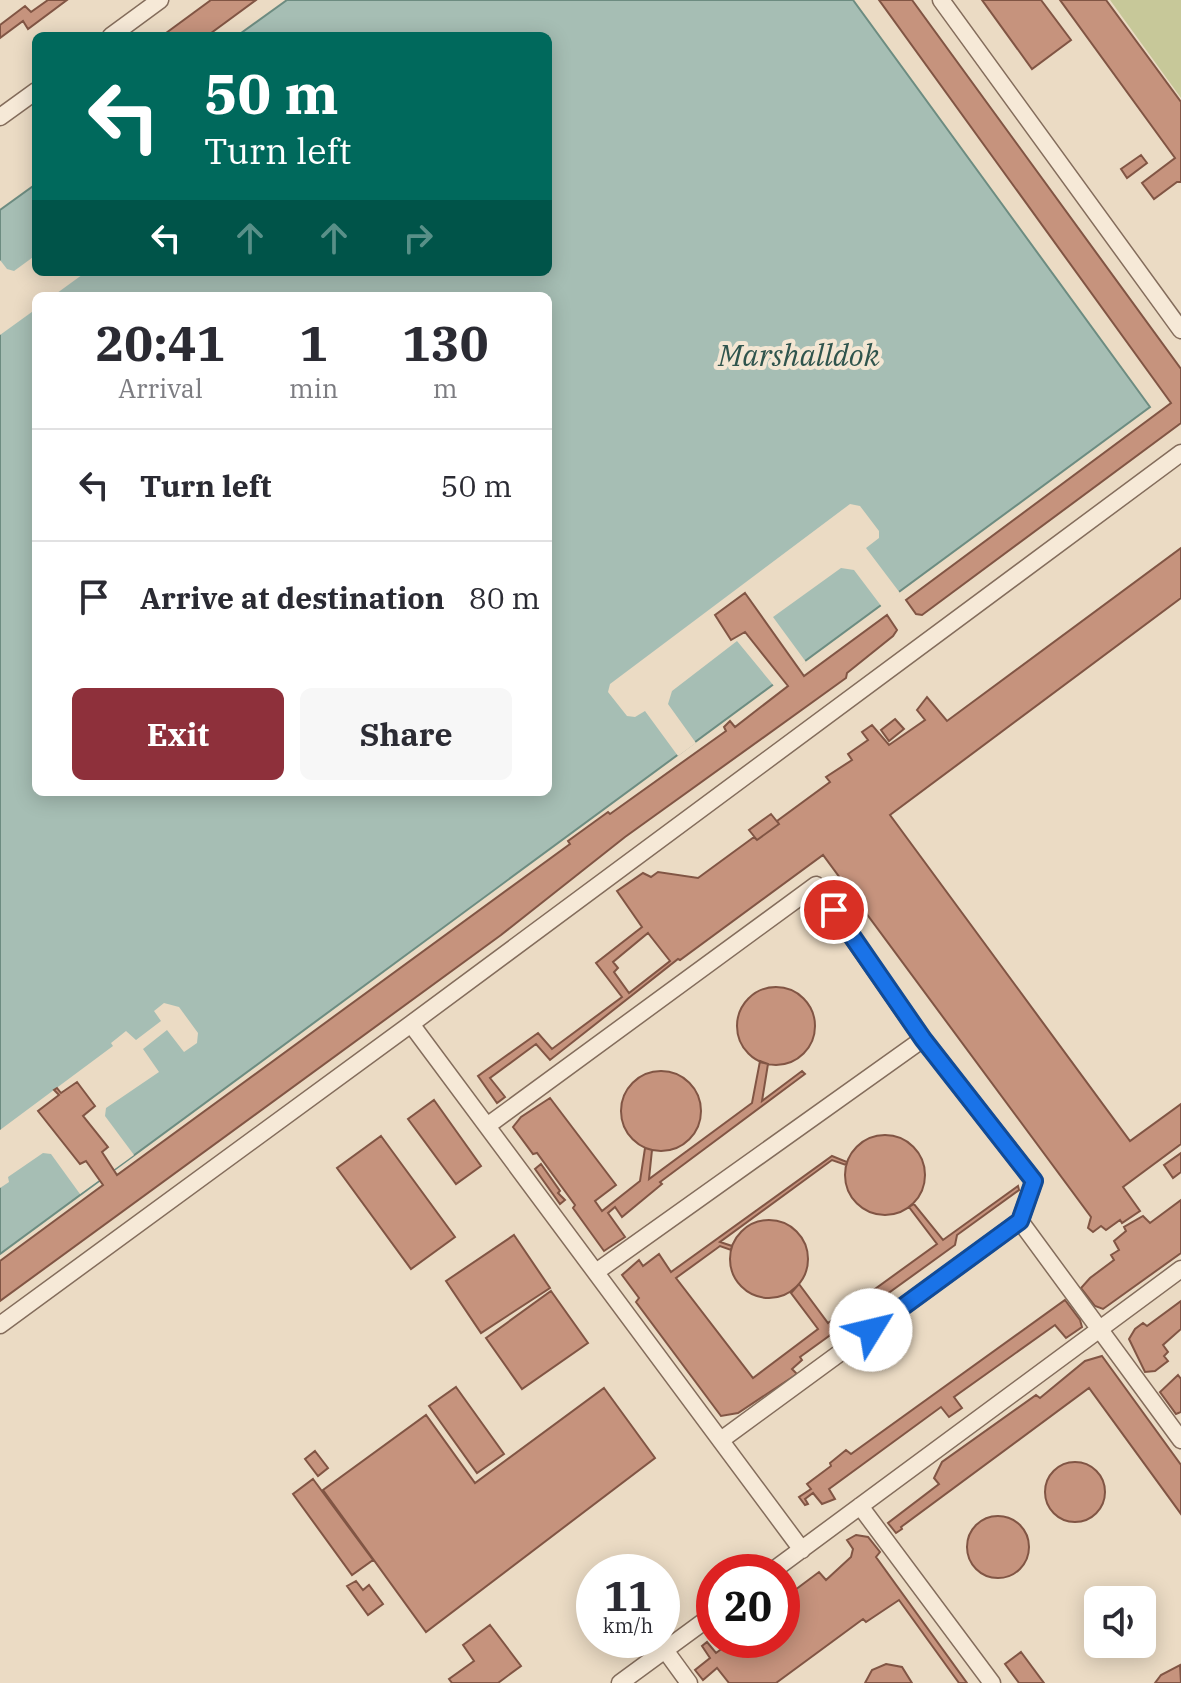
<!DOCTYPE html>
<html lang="en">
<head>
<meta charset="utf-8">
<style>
  :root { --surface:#fff; --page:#f7f7f7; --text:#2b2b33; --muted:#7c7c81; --line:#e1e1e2; --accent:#8e303b }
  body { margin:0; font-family:"IBM Plex Serif",serif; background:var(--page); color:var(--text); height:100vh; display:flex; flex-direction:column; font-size:30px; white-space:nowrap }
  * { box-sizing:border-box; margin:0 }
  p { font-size:26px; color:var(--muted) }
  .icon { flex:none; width:44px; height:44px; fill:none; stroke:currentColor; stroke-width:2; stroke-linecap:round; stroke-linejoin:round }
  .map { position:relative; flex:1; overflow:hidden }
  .details { position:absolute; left:32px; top:292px; width:520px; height:504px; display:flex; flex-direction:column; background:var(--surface); border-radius:12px; box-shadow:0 4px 20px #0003 }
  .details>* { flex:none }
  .top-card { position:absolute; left:32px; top:32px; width:520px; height:244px; border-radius:12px; box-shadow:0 4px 20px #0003; background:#00695c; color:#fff; overflow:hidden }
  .controls { position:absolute; left:1084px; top:1586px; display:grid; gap:16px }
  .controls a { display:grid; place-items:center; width:72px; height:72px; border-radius:12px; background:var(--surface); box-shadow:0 4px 20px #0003; font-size:40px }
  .speed { position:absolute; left:576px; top:1554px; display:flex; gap:16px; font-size:40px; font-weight:700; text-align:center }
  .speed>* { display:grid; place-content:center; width:104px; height:104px; border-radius:50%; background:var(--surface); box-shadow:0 4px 20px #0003; line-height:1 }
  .speed small { font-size:20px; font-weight:400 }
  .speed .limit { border:12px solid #d22; background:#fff; color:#111 }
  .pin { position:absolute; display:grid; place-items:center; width:68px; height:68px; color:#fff; margin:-34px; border:4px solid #fff; border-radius:50%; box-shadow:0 2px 8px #0007 }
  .me { position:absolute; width:88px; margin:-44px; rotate:54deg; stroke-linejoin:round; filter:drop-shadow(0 0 6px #0008) }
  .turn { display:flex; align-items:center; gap:28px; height:168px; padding:0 40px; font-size:36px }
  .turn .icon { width:104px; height:104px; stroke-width:2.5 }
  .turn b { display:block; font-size:56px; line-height:68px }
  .lanes { display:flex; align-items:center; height:76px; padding:0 40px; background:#0003; justify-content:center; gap:40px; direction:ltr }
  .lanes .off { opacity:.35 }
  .eta { display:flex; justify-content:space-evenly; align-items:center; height:136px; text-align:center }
  .eta b { font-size:48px; font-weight:800; line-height:56px }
  .button { display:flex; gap:16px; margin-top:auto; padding:16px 40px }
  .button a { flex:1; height:92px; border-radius:12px; background:var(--accent); color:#fff; font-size:32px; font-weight:800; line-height:92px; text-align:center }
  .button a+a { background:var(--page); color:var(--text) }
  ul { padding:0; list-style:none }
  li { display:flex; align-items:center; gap:24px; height:112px; padding:0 40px; border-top:2px solid var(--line) }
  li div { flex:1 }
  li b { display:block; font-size:30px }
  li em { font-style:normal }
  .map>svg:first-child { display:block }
  .green { fill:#c7c899 }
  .water { fill:#a6beb4; stroke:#6d8c81; stroke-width:2; fill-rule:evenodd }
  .pier { fill:#ebdbc4 }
  .building { fill:#c6937d; stroke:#815544; stroke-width:2; fill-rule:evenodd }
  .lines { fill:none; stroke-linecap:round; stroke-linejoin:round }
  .lane-casing { stroke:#846d5c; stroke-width:19 }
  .lane { stroke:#f6e9d7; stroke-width:16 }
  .route-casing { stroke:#114b97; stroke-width:20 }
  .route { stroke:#1a73e8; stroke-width:14 }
  .labels { text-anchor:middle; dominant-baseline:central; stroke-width:8; stroke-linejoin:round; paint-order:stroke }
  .water-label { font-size:30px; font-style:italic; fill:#2f544d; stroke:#f3e6d3 }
</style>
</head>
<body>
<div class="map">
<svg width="1181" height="1683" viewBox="0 0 1181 1683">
  <rect width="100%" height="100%" fill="#ebdbc4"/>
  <path class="green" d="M1110,0H1181V98Z"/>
  <path class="water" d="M287,0H853L1150,407L0,1254V210L36,184V272H548V36H237ZM36,296H548V792H36Z"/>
  <path class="pier" d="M36,255V272H90H86L53,296H36V309L0,335V260L7,269L14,271Z
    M850,504L860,506L879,531V538L866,548L900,593L882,607L854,570L841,568L773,617L806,662L774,686L737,641L672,691L668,704L696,743L678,756L645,711L635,717L627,716L608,692L610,684Z
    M164,1003L179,1007L198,1033L197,1043L184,1052L167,1030L143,1049L159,1072L106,1108L105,1116L134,1155L80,1194L51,1154L43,1153L8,1177L9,1182L0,1188V1130L113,1046L111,1043L126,1031L136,1040L161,1021L154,1011Z"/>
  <path class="building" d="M48,0H67L28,29L23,21L0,38V25L25,6L31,12Z
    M211,0H256L207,36H162Z
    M879,0H912L1181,369V423L922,615L916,614L906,600L1171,403Z
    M982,0H1041L1071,40L1032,69Z
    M1060,0H1106L1181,102V182H1177L1154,199L1142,183L1175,158Z
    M1141,155L1147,163L1127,178L1121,169Z
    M1181,548V598L890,815L1130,1141L1181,1104V1144L1123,1187L1140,1211L1122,1223L1120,1220L1106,1230L1101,1226L1093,1232L1088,1228L1091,1217L823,855L680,960L678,959L550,1060L536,1044L490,1078L505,1097L497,1103L478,1076L538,1033L552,1049L622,997L596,963L642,927L617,891L643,873L651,877L658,872L698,878L754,837L757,840L779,824L777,821L830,782L826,777L852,760L848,754L868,740L862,732L872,725L889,745L925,720L917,710L927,697L947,721ZM648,933L670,961L629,993L614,972L618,968L613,962Z
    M745,593L804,676L887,615L897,630L893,636L847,673L846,678L625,837L501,935L0,1301V1261L103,1185L86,1161L80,1164L38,1111L59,1095L54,1090L57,1088L61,1093L77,1082L95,1106L83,1116L108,1147L102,1152L117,1175L570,844L568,841L608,812L610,814L726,731L724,727L730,721L735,727L788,686L745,632L731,640L715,615Z
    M895,719L904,729L889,741L881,730Z
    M771,814L779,824L757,840L749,830Z
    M737 1026a39 39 0 1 1 78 0a39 39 0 1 1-78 0Z
    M760,1061L768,1064L762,1101L802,1071L805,1074L660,1182L662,1184L622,1217L615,1207L608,1213L625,1237L604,1251L573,1208L575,1205L537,1153L533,1154L513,1127L521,1117L550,1098L616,1185L595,1201L602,1211L640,1181L645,1148L652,1150L649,1179L752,1103Z
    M621 1111a40 40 0 1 1 80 0a40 40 0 1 1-80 0Z
    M434,1100L481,1166L456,1184L408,1119Z
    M845 1175a40 40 0 1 1 80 0a40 40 0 1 1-80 0Z
    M381,1136L455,1237L411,1269L337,1168Z
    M1181,1153V1172L1173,1178L1164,1165Z
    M832,1156L847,1162L846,1165L832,1160L720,1242L732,1246L731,1250L720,1246L676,1278L753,1378L818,1329L791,1293L799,1284L828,1323L937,1244L909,1207L914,1204L943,1240L1018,1186L1019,1190L957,1235L955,1245L800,1357L802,1360L792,1369L797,1374L738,1413L721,1416L636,1302L639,1298L622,1275L639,1260L643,1266L659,1254L671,1272Z
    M541,1164L560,1191L558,1193L565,1200L560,1204L535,1169Z
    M1181,1200V1253L1103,1309L1095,1306L1081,1288L1090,1278L1114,1260L1111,1255L1119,1250L1114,1241L1126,1231L1124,1227L1143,1216L1150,1223Z
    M730 1259a39 39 0 1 1 78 0a39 39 0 1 1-78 0Z
    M514,1235L550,1288L481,1333L446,1281Z
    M551,1291L588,1343L522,1389L486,1338Z
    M1065,1300L1080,1320L1082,1327L1066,1338L1055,1325L954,1397L962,1408L949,1417L941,1407L829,1489L835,1499L822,1504L813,1493L805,1499L808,1504L805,1505L799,1497L811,1489L807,1484L831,1466L830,1463L846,1450L851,1454Z
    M1181,1301V1329L1163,1345L1168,1352L1164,1356L1168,1361L1155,1371L1145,1372L1129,1339L1135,1329L1143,1323L1147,1326Z
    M1102,1356L1181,1465V1514L1089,1388L901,1527L902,1529L896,1533L888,1523L939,1484L934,1478L942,1462L1036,1395L1040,1398L1085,1361Z
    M1178,1375L1181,1379V1412L1176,1414L1160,1392Z
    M456,1387L504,1454L477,1473L429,1406Z
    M604,1388L655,1458L426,1632L323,1490L426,1415L475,1483Z
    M315,1451L328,1468L318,1476L305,1459Z
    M1045 1492a30 30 0 1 1 60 0a30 30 0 1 1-60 0Z
    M313,1479L373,1560L352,1575L293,1494Z
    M967 1547a31 31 0 1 1 62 0a31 31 0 1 1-62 0Z
    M856,1535L868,1537L880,1552L876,1557L967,1683H959L899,1600L866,1622L863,1619L776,1683H729L717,1668L703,1680L695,1670L710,1658L702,1646L707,1642L716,1653L731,1642L738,1648L748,1640H782V1606L785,1602L783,1599L819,1572L826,1580L851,1557L853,1549L847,1540Z
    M356,1581L363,1590L369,1585L383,1604L368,1615L347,1586Z
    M490,1625L521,1666L498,1683H452L449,1679L474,1661L463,1645Z
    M1021,1652L1044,1683H1019L1005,1664Z
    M886,1664L902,1667L912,1683H865L872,1670Z
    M1180,1665L1181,1683H1155L1161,1675Z"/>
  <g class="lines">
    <defs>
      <path id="lane" d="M941,0L1181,330
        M111,36L160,0
        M0,117L36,91
        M411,1024L802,1550
        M487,1126L816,885L923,1039L1034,1181L1020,1221L721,1440
        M1020,1221L1181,1440
        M596,1272L923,1039
        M0,1325L411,1024L1181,453
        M860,1506L992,1683
        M771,1572L1181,1269
        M665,1650L689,1683
        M620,1683L714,1614"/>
    </defs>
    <use href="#lane" class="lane-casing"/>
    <use href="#lane" class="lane"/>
  </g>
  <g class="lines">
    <defs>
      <path id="route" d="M834,910L923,1039L1034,1181L1020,1221L871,1330"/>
    </defs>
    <use href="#route" class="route-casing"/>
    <use href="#route" class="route"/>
  </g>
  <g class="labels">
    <g class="water-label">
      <text x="799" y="354">Marshalldok</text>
    </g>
  </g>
</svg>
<div class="controls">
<a><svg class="icon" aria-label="sound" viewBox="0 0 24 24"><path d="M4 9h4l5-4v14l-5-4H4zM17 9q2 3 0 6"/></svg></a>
</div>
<div class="speed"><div>11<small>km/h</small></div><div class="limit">20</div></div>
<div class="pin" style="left:834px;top:910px;background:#d93025"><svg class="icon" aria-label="arrive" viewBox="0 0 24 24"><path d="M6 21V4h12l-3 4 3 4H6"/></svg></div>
<svg class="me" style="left:871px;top:1330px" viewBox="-20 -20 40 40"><circle r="19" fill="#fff"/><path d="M0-13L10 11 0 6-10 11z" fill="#1a73e8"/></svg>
<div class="top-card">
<div class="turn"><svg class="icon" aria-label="left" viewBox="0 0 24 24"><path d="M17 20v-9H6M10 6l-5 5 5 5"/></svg><div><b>50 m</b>Turn left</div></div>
<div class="lanes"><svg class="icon" aria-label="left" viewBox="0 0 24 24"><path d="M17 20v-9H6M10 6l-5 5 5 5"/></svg><svg class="icon off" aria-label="ahead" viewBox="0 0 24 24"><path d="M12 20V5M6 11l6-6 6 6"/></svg><svg class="icon off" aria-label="ahead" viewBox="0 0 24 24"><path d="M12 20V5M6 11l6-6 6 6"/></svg><svg class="icon off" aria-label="right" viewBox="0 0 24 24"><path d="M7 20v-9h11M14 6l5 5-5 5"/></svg></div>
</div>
<section class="details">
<div class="eta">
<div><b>20:41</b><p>Arrival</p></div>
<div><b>1</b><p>min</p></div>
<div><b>130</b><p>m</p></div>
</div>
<ul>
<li><svg class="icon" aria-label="left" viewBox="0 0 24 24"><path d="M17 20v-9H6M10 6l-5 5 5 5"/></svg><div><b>Turn left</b></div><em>50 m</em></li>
<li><svg class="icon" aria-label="arrive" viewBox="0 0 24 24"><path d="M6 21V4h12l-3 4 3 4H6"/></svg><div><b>Arrive at destination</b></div><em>80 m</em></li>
</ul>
<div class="button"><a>Exit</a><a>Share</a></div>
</section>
</div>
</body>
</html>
